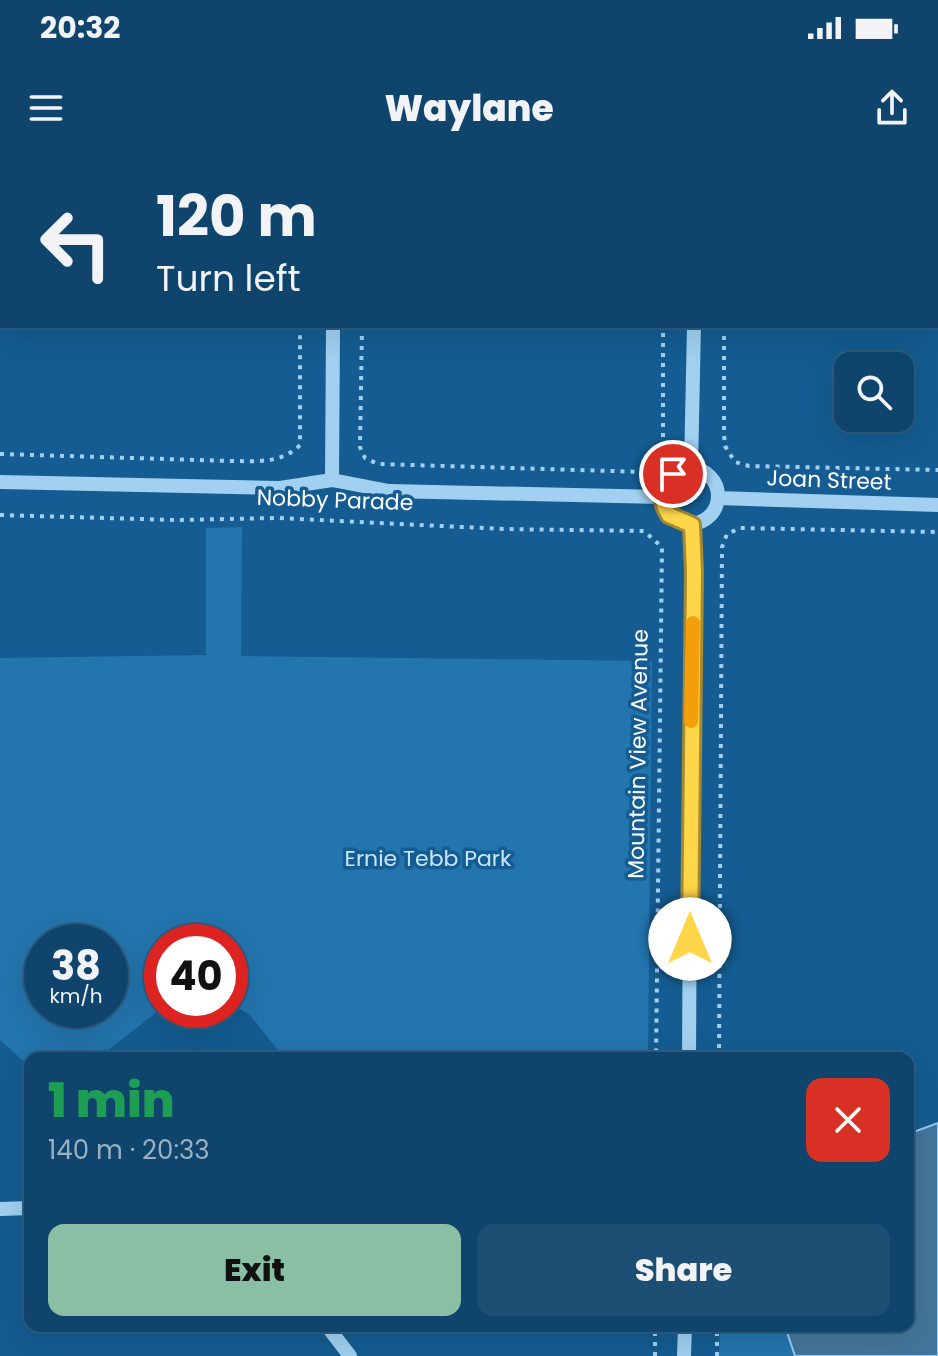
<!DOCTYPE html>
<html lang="en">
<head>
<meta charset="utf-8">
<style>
  :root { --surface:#0f456d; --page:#1d4f75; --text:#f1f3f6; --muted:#9bb1c2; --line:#2f5d80; --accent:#8abfa5 }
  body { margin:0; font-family:Poppins,sans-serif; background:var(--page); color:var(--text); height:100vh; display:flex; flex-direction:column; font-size:30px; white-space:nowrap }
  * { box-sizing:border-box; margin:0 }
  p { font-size:26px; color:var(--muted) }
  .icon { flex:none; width:44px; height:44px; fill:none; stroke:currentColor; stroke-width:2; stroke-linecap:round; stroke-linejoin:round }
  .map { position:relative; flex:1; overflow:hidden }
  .drawer { position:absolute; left:24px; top:892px; width:890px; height:280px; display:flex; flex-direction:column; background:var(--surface); border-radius:16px; box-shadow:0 8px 32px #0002,0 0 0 2px var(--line) }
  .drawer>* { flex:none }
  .top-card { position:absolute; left:0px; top:0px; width:938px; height:168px; box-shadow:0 8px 32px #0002,0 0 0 2px var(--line); background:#0f456d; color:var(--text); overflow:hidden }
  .fabs { position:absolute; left:834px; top:192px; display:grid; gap:16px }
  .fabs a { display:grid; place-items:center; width:80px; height:80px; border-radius:16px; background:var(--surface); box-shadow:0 8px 32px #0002,0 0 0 2px var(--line); font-size:40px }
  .speed { position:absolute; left:24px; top:764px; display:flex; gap:16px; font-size:40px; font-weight:700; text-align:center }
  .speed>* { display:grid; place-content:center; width:104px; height:104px; border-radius:50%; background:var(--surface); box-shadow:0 8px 32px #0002,0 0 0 2px var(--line); line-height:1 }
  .speed small { font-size:20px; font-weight:400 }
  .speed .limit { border:12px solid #d22; background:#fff; color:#111 }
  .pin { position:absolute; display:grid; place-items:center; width:68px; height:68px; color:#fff; margin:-34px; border:4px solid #fff; border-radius:50%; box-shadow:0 2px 8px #0007 }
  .me { position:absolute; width:88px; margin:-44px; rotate:0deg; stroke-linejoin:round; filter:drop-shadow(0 0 6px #0008) }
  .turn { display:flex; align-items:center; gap:28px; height:168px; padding:0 24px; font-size:36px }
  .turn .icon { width:104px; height:104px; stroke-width:2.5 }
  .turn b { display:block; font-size:56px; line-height:68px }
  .round { display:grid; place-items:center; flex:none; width:84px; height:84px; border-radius:16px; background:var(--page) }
  .summary { display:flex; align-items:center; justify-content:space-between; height:136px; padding:0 24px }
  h1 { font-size:48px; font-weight:800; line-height:60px; color:#1e9e55 }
  .primary-button { display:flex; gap:16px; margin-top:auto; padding:16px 24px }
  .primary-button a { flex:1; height:92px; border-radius:16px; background:var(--accent); color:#111; font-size:32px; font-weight:800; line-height:92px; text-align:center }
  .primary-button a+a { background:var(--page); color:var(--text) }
  .status { display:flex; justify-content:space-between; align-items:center; height:56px; padding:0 40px; background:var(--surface); direction:ltr }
  .status svg { height:22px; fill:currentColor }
  header { display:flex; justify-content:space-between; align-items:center; height:104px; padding:0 24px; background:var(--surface); font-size:36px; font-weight:800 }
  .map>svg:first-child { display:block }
  .green { fill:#2375ae; fill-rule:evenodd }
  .water { fill:#43769c; stroke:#93cdf4; stroke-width:2 }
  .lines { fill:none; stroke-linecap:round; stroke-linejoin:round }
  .path { stroke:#a1d0f1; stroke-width:4; stroke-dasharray:4 6; stroke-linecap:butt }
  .minor { stroke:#a1d0f1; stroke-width:14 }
  .route-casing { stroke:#a68a30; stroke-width:20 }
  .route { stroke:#ffd54a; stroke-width:14 }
  .slow { stroke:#f59e0b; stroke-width:14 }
  .labels { text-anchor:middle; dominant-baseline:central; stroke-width:7; stroke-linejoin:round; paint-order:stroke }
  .street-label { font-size:22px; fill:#fff; stroke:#145c91 }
  .park-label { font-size:22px; fill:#c8e7fc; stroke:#145c91 }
</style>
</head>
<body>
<div class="status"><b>20:32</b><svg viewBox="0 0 49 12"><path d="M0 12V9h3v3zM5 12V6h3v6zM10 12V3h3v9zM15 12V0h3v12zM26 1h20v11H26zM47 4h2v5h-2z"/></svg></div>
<header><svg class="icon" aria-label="menu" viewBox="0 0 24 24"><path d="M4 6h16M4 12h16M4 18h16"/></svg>Waylane<svg class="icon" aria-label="share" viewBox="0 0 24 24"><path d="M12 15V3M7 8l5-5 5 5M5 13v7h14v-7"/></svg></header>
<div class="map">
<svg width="938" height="1196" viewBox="0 0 938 1196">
  <rect width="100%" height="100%" fill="#145c91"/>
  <path class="green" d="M242,367L241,496L652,501L648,898H284L250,855L230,843V782H162V848L98,898H30L29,906L0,880V498L206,495V368ZM42,782H110V850H42Z
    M720,1166H785L795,1196H719Z"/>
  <path class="water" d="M938,963V1196H795L785,1166H908V974Z"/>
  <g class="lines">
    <path class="path" d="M261,0L262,2
      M332,0L333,2
      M34,2L38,0
      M665,2V0
      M0,23L2,21
      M362,166L360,287L365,298L378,304L645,312L658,307L663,299V166
      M724,166V274L725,286L735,302L749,306L938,310
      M0,294L231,301C257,301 281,304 300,285V166
      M0,355L175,360L278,358L503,369L644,371L662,387L656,898
      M719,898L722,387L727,374L740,368L938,372
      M655,1196V1166
      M717,1196V1166"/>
    <path class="minor" d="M298,0L299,2
      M698,0V2
      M810,2L816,0
      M936,7L938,11
      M662 336a28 28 0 1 1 56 0a28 28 0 1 1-56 0Z
      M691,308L694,166
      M332,320L333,166
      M0,322L280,328L332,320L389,331L662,337
      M718,338L938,345
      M689,898L692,365
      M0,1049L30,1048
      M327,1166L350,1196
      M684,1196L685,1166"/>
  </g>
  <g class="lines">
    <defs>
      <path id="route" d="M673,314C661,327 659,340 669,355L692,365L694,412L690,779"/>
    </defs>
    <use href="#route" class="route-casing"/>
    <use href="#route" class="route"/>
    <path class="slow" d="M691,561L693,463"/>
  </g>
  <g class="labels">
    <g class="street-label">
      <text transform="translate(829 320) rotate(2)">Joan Street</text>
      <text transform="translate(335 340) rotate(2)">Nobby Parade</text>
      <text transform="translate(638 594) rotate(-89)">Mountain View Avenue</text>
    </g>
    <g class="park-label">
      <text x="428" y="698">Ernie Tebb Park</text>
    </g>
  </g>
</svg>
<div class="fabs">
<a><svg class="icon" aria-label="search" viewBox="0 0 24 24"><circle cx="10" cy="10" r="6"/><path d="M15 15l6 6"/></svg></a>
</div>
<div class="speed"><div>38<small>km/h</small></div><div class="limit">40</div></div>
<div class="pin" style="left:673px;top:314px;background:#d93025"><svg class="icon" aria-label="arrive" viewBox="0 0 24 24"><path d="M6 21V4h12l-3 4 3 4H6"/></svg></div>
<svg class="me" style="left:690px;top:779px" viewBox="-20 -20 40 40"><circle r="19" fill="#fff"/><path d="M0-13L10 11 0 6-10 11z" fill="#ffd54a"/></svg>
<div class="top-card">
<div class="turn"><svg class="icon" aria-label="left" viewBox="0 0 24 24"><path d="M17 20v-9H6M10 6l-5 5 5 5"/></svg><div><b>120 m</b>Turn left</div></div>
</div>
<section class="drawer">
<div class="summary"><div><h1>1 min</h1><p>140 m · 20:33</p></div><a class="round" style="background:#d93025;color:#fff"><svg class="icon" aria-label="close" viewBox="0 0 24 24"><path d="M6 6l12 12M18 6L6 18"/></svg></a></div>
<div class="primary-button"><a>Exit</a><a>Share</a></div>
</section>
</div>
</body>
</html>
